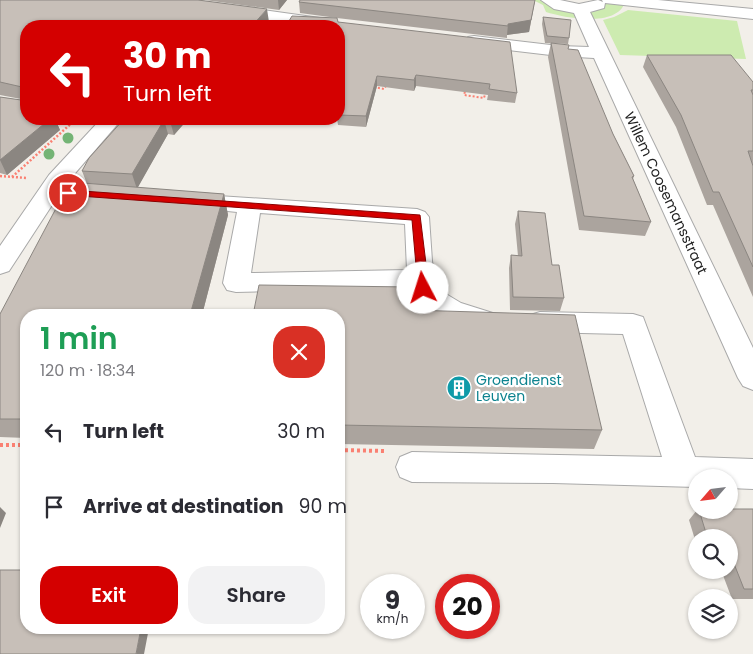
<!DOCTYPE html>
<html lang="en">
<head>
<meta charset="utf-8">
<style>
  :root { --surface:#fff; --page:#f2f2f3; --text:#2b2b33; --muted:#7c7c81; --accent:#d40000 }
  body { margin:0; font-family:Poppins,sans-serif; background:var(--page); color:var(--text); height:100vh; display:flex; flex-direction:column; font-size:19px; white-space:nowrap }
  * { box-sizing:border-box; margin:0 }
  p { font-size:16px; color:var(--muted) }
  .icon { flex:none; width:28px; height:28px; fill:none; stroke:currentColor; stroke-width:2; stroke-linecap:round; stroke-linejoin:round }
  .map { position:relative; flex:1; overflow:hidden }
  .sheet { position:absolute; left:20px; top:309px; width:325px; height:325px; display:flex; flex-direction:column; background:var(--surface); border-radius:20px; box-shadow:0 1px 4px #0004 }
  .sheet>* { flex:none }
  .hud { position:absolute; left:20px; top:20px; width:325px; height:105px; border-radius:20px; box-shadow:0 1px 4px #0004; background:#d40000; color:#fff; overflow:hidden }
  .needle { width:32px; rotate:242deg }
  .fabs { position:absolute; left:688px; top:469px; display:grid; gap:10px }
  .fabs a { display:grid; place-items:center; width:50px; height:50px; border-radius:50%; background:var(--surface); box-shadow:0 1px 4px #0004; font-size:25px }
  .speed { position:absolute; left:360px; top:574px; display:flex; gap:10px; font-size:25px; font-weight:700; text-align:center }
  .speed>* { display:grid; place-content:center; width:65px; height:65px; border-radius:50%; background:var(--surface); box-shadow:0 1px 4px #0004; line-height:1 }
  .speed small { font-size:12px; font-weight:400 }
  .speed .limit { border:8px solid #d22; background:#fff; color:#111 }
  .pin { position:absolute; display:grid; place-items:center; width:42px; height:42px; color:#fff; margin:-21px; border:2px solid #fff; border-radius:50%; box-shadow:0 1px 5px #0007 }
  .me { position:absolute; width:55px; margin:-28px; rotate:355deg; stroke-linejoin:round; filter:drop-shadow(0 0 4px #0008) }
  .turn { display:flex; align-items:center; gap:18px; height:105px; padding:0 20px; font-size:22px }
  .turn .icon { width:65px; height:65px; stroke-width:2.5 }
  .turn b { display:block; font-size:35px; line-height:42px }
  .round { display:grid; place-items:center; flex:none; width:52px; height:52px; border-radius:20px; background:var(--page) }
  .summary { display:flex; align-items:center; justify-content:space-between; height:85px; padding:0 20px }
  h1 { font-size:30px; font-weight:600; line-height:38px; color:#1e9e55 }
  .primary-button { display:flex; gap:10px; margin-top:auto; padding:10px 20px }
  .primary-button a { flex:1; height:58px; border-radius:20px; background:var(--accent); color:#fff; font-size:20px; font-weight:600; line-height:58px; text-align:center }
  .primary-button a+a { background:var(--page); color:var(--text) }
  ul { padding:0; list-style:none }
  li { display:flex; align-items:center; gap:15px; height:75px; padding:0 20px }
  li div { flex:1 }
  li b { display:block; font-size:19px }
  li em { font-style:normal }
  .map>svg:first-child { display:block }
  .grass { fill:#cdebb0 }
  .lines { fill:none; stroke-linecap:round; stroke-linejoin:round }
  .minor-casing { stroke:#a9a9a9; stroke-width:2 }
  .path-far2 { stroke:#fa8072; stroke-width:2; stroke-dasharray:2 2; stroke-linecap:butt }
  .path-far1 { stroke:#fa8072; stroke-width:2.5; stroke-dasharray:2 2; stroke-linecap:butt }
  .path { stroke:#fa8072; stroke-width:4; stroke-dasharray:3 3; stroke-linecap:butt }
  .minor { fill:#fff; fill-rule:evenodd }
  .tree { fill:#74b475 }
  .wall { fill:#aba49e }
  .shaded-wall { fill:#8b8681 }
  .building { fill:#c7bfb8; stroke:#8b8681 }
  .route { fill:#d40000; stroke:#8a0000 }
  .labels { text-anchor:middle; dominant-baseline:central; stroke-width:4.5; stroke-linejoin:round; paint-order:stroke }
  .street-label { font-size:14px; fill:#222; stroke:#fff }
  .culture-label { font-size:14px; fill:#0d838f; stroke:#fff; text-anchor:start }
</style>
</head>
<body>
<div class="map">
<svg width="753" height="654" viewBox="0 0 753 654">
  <rect width="100%" height="100%" fill="#f2efe9"/>
  <path class="grass" d="M533,0H549L559,6L600,3L602,0H625V2C617,28 565,18 546,12L543,5Z
    M628,10L737,21L746,59L620,55L603,20L614,17Z"/>
  <g class="lines">
    <defs>
      <path id="minor" d="M150,0H191L327,19L333,21L335,24L334,26H308L158,5L152,3Z
        M541,0H560L579,4L598,0L603,2L602,0H658L753,9V19L605,3L604,8L590,12L753,348V390L743,386L738,378L594,58L559,56L474,46L468,45L465,41L468,37L474,36L559,46L589,47L574,13L554,9Z
        M101,119H122L64,186L111,190L114,195L111,200L103,202L56,199L9,271L0,274V246L49,175Z
        M188,194L417,209L425,212L429,217L432,261L436,288L461,303L499,315L503,322L499,329C479,335 441,320 425,307C418,302 414,296 411,288L236,292L227,290L223,283L237,212L180,206L177,201L180,196ZM260,213L405,224L407,270L251,273Z
        M540,312L633,314L643,317L695,457L753,459V489L729,488V478H696V487L553,483L412,482L400,477L396,467L400,457L412,452L662,457L623,334L540,332L530,329L526,322L530,315Z"/>
    </defs>
    <use href="#minor" class="minor-casing"/>
    <path class="path-far2" d="M374,87L384,89L386,86
      M466,88L464,95L484,98L486,91"/>
    <path class="path-far1" d="M0,176L27,178
      M12,177L75,120"/>
    <path class="path" d="M0,445H26
      M339,450L385,451"/>
    <use href="#minor" class="minor"/>
  </g>
  <g class="tree">
    <circle cx="68" cy="138" r="5.5"/>
    <circle cx="49" cy="154" r="5.5"/>
  </g>
  <path class="wall" d="M0,0L269,22L26,26V119H55L60,130L7,175L0,173V97L21,100V99L0,95Z
    M205,0H287L279,10Z
    M535,0L529,32L507,35V38L337,18L338,22L517,93L515,103L487,100L488,95L416,86L414,91L377,86L366,127L338,125L337,119H339V26L337,18L300,13L299,2Z
    M543,17L569,38L568,44L545,43L542,24Z
    M551,43L613,134L634,176L633,179L651,222L645,236L579,230L548,57Z
    M647,55L753,82V164H752L753,166V297L713,205H707L676,127L643,67Z
    M124,119H188L174,135L168,134L137,188L224,194L228,215L202,315H26V438L0,437V314L87,184L82,171Z
    M518,211L552,265L564,298L560,311L510,310L509,268L511,255L518,256L515,224Z
    M411,310L602,430L594,449L339,444V315Z
    M753,509V599H732L721,570H729V538H696V543L689,520L697,510Z"/>
  <path class="shaded-wall" d="M278,0H287L279,10Z
    M535,0L529,32L507,35L508,24Z
    M267,9L269,22L265,26H252Z
    M416,75V86L414,91V80Z
    M377,76V86L366,127V116Z
    M50,119H55L60,130L7,175L0,160Z
    M172,119H188L174,135L170,121Z
    M164,120L168,134L137,189L132,174Z
    M224,194L228,215L202,315H190Z
    M0,507L6,513L0,528Z
    M141,628H149L144,654H136Z"/>
  <path class="building" d="M0,0H198L267,9L252,26H26V106L21,109L26,110V119H50L0,160V97L21,100L22,87L0,82Z
    M300,0H535L531,20L508,24V26L299,2Z
    M292,16L337,18L338,22L510,42L517,93L489,89L490,84L416,75L414,80L377,76L366,116L339,115V26H286Z
    M543,17L571,20L569,38L547,36Z
    M551,43L569,45L568,49L578,50L613,134L634,176L632,177L651,222L584,216Z
    M647,55H731L753,82V90H751L753,95V151H748L753,166V267L719,192H713L681,115Z
    M124,119H172L170,121L164,120L132,174L82,171L89,158Z
    M70,182L224,194L190,315H26V419H0V314Z
    M518,211L545,213L552,265H559L564,298L513,297L511,255L522,256Z
    M259,285L411,287V310L575,315L602,430L339,425V315H253Z
    M729,509H753V589H744L729,551V538H712L710,533H706L699,510H729Z
    M0,570H26V628H141L136,654H0Z"/>
  <path class="route" d="M68,190L420,215L429,288L423,292L418,288L412,220L65,195L63,193Z"/>
  <defs>
    <symbol id="building-disc" viewBox="-11 -11 22 22"><circle r="9.5" fill="#0f9aa8" stroke="#fff"/><path d="M-4-6H4V6H1V3H-1V6H-4ZM-2.5-4.3h1.7v1.8h-1.7ZM.8-4.3h1.7v1.8H.8ZM-2.5-1h1.7V.8h-1.7ZM.8-1h1.7V.8H.8Z" fill="#fff"/></symbol>
  </defs>
  <g fill-rule="evenodd">
    <use href="#building-disc" x="445" y="374" width="28" height="28"/>
  </g>
  <g class="labels">
    <g class="street-label">
      <text transform="translate(666 193) rotate(65)">Willem Coosemansstraat</text>
    </g>
    <g class="culture-label">
      <text x="476" y="380">Groendienst<tspan x="476" dy="16">Leuven</tspan></text>
    </g>
  </g>
</svg>
<div class="fabs">
<a><svg class="needle" viewBox="-14 -14 28 28"><path d="M0-13l5 13h-10z" fill="#e53935"/><path d="M0 13l5-13h-10z" fill="#7c7c81"/></svg></a>
<a><svg class="icon" aria-label="search" viewBox="0 0 24 24"><circle cx="10" cy="10" r="6"/><path d="M15 15l6 6"/></svg></a>
<a><svg class="icon" aria-label="layers" viewBox="0 0 24 24"><path d="M12 4l9 5-9 5-9-5zM3 14l9 5 9-5"/></svg></a>
</div>
<div class="speed"><div>9<small>km/h</small></div><div class="limit">20</div></div>
<div class="pin" style="left:68px;top:193px;background:#d93025"><svg class="icon" aria-label="arrive" viewBox="0 0 24 24"><path d="M6 21V4h12l-3 4 3 4H6"/></svg></div>
<svg class="me" style="left:423px;top:288px" viewBox="-20 -20 40 40"><circle r="19" fill="#fff"/><path d="M0-13L10 11 0 6-10 11z" fill="#d40000"/></svg>
<div class="hud">
<div class="turn"><svg class="icon" aria-label="left" viewBox="0 0 24 24"><path d="M17 20v-9H6M10 6l-5 5 5 5"/></svg><div><b>30 m</b>Turn left</div></div>
</div>
<section class="sheet">
<div class="summary"><div><h1>1 min</h1><p>120 m · 18:34</p></div><a class="round" style="background:#d93025;color:#fff"><svg class="icon" aria-label="close" viewBox="0 0 24 24"><path d="M6 6l12 12M18 6L6 18"/></svg></a></div>
<ul>
<li><svg class="icon" aria-label="left" viewBox="0 0 24 24"><path d="M17 20v-9H6M10 6l-5 5 5 5"/></svg><div><b>Turn left</b></div><em>30 m</em></li>
<li><svg class="icon" aria-label="arrive" viewBox="0 0 24 24"><path d="M6 21V4h12l-3 4 3 4H6"/></svg><div><b>Arrive at destination</b></div><em>90 m</em></li>
</ul>
<div class="primary-button"><a>Exit</a><a>Share</a></div>
</section>
</div>
</body>
</html>
